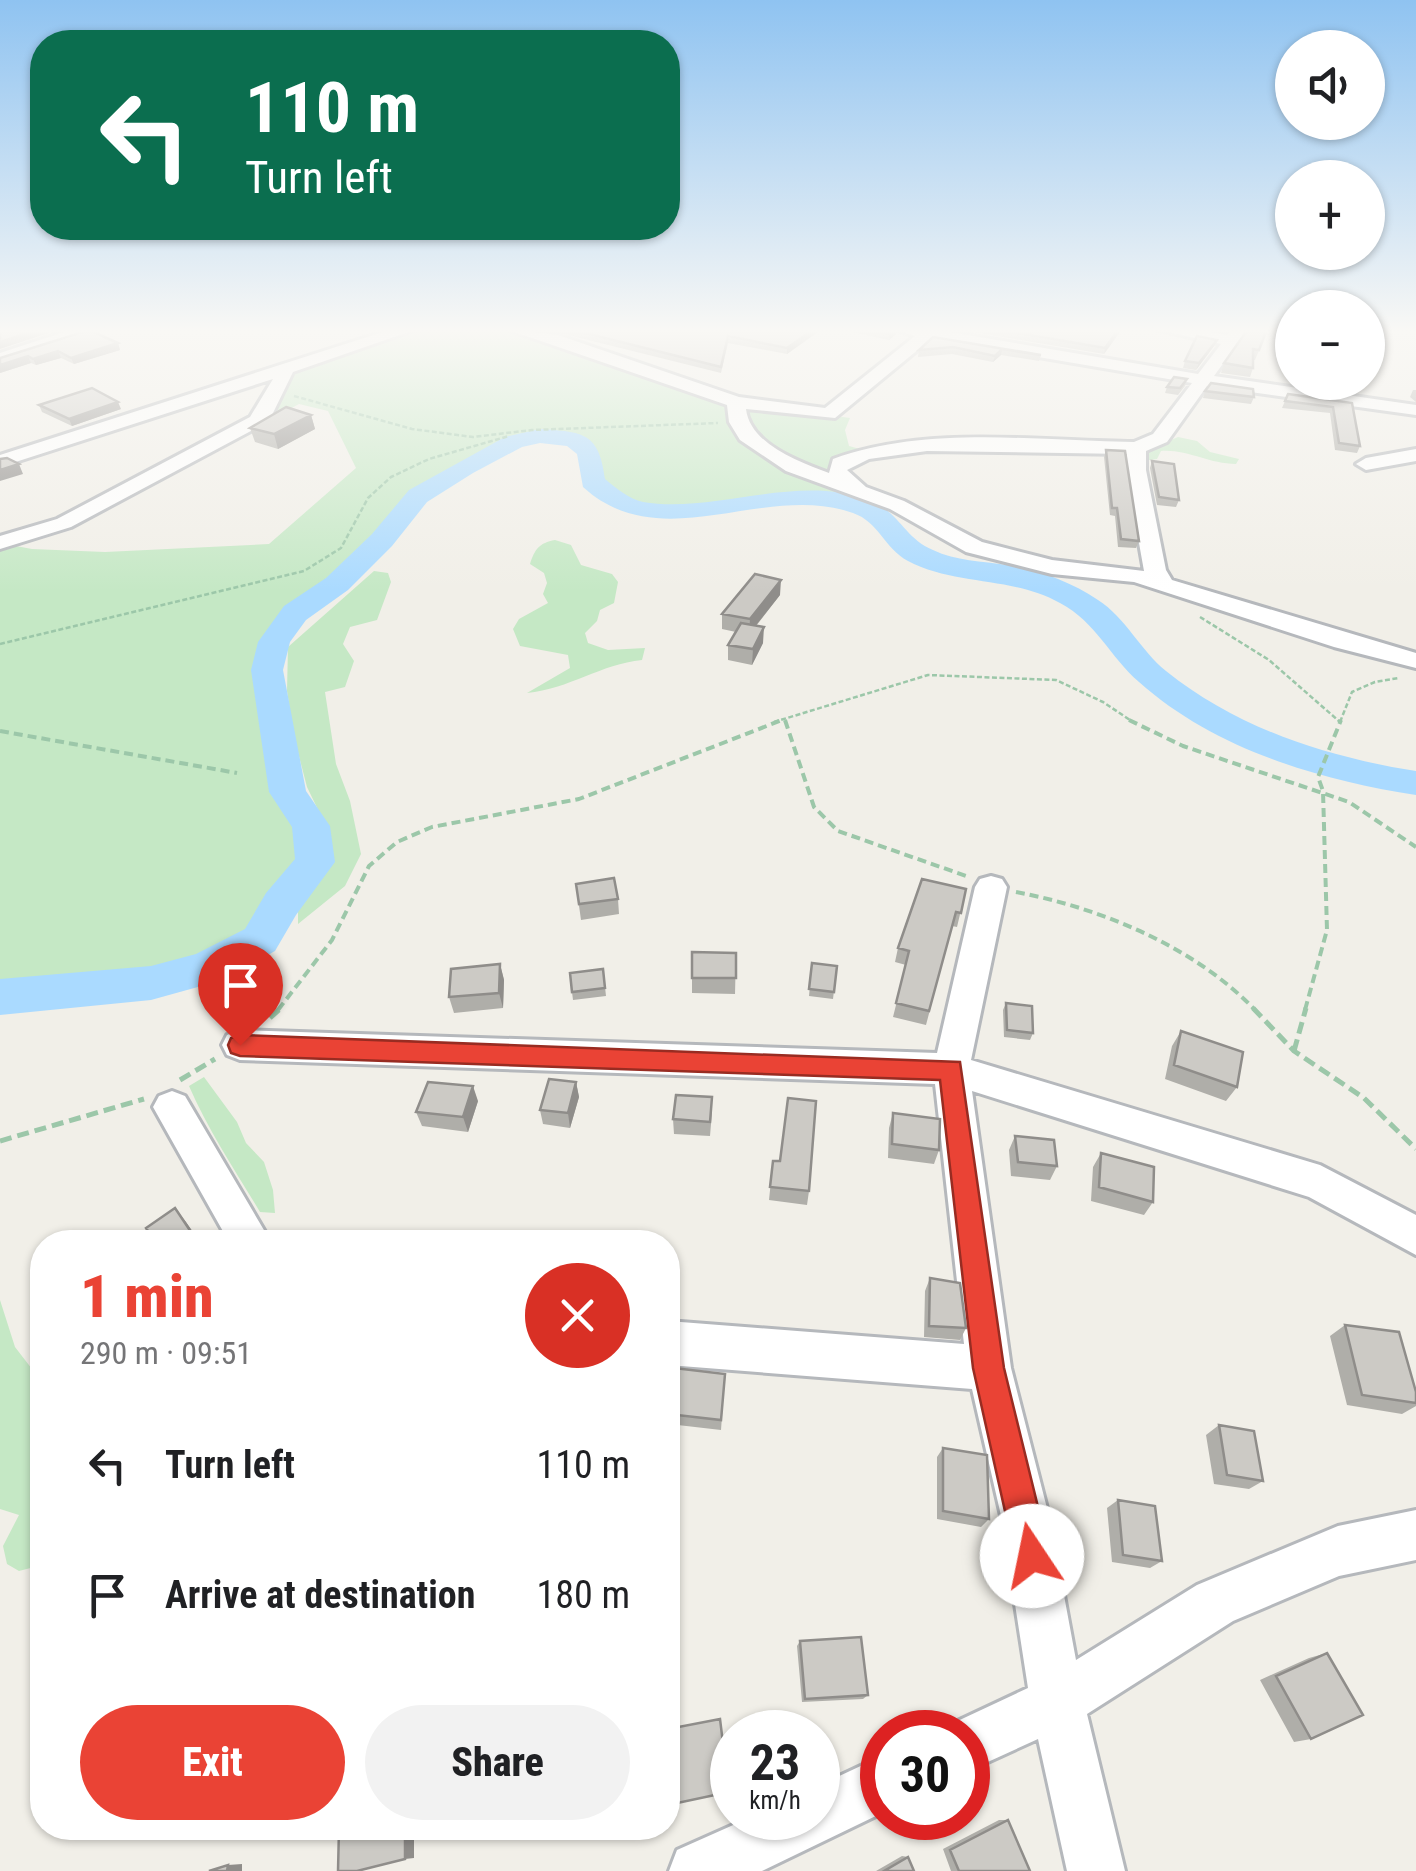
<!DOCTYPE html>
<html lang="en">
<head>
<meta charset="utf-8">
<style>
  :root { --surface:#fff; --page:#f2f2f2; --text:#202124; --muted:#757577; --accent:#ea4335 }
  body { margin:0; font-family:"Roboto Condensed",sans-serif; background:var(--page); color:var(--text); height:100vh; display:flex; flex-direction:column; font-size:38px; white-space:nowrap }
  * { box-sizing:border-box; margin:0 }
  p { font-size:32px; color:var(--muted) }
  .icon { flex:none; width:55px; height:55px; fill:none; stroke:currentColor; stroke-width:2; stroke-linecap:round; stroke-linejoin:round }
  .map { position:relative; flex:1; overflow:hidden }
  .sheet { position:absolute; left:30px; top:1230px; width:650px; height:610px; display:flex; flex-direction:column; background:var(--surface); border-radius:40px; box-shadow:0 2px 8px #0004 }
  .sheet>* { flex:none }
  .guide { position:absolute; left:30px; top:30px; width:650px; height:210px; border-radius:40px; box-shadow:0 2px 8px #0004; background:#0b6e4f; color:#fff; overflow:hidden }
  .tools { position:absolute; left:1275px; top:30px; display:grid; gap:20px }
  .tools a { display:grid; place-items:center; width:110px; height:110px; border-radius:50%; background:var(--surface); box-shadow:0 2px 8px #0004; font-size:50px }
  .speed { position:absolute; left:710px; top:1710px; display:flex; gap:20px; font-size:50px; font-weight:700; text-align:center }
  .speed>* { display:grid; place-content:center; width:130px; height:130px; border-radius:50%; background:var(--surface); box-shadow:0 2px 8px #0004; line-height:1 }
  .speed small { font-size:25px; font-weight:400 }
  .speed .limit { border:15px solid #d22; background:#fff; color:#111 }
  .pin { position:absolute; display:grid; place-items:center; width:85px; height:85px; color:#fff; margin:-102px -42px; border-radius:50% 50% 50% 0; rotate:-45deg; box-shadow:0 0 10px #0007 }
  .pin .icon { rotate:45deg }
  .me { position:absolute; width:110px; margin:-55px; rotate:349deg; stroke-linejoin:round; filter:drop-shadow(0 0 8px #0008) }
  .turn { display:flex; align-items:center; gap:35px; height:210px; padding:0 50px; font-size:45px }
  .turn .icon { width:130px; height:130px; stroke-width:2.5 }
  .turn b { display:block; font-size:70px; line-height:85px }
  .round { display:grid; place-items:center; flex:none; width:105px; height:105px; border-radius:52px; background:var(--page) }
  .head { display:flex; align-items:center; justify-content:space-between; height:170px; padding:0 50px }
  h1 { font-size:60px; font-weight:800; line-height:75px; color:var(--accent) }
  .cta { display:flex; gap:20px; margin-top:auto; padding:20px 50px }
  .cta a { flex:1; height:115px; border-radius:60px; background:var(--accent); color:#fff; font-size:40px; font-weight:800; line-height:115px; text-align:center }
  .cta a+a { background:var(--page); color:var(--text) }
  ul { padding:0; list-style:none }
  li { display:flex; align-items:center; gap:30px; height:130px; padding:0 50px }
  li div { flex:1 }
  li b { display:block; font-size:38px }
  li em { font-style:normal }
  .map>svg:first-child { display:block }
  .green { fill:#c5e8c5 }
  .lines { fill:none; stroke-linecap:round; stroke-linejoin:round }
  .river { fill:#aadaff; fill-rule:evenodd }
  .minor-casing { stroke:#b5b8bc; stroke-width:6 }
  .path-far2 { stroke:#9cc7a9; stroke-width:2.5; stroke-dasharray:5 2.5; stroke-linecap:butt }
  .path-far1 { stroke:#9cc7a9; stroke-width:4; stroke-dasharray:9 5; stroke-linecap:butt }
  .path { stroke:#9cc7a9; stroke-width:5; stroke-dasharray:12 6; stroke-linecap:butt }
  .minor { fill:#fff; fill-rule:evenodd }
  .wall { fill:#afaea9 }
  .shaded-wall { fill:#8f8d8a }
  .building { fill:#cccac5; stroke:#8f8d8a; stroke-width:2.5 }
  .route { fill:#ea4335; stroke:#982c22; stroke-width:2.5 }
</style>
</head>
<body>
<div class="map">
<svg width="1416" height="1871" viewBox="0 0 1416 1871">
  <rect width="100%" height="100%" fill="#f1efe8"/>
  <path class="green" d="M410,329L531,333L736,402L850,418L845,430L849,446L867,451L841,463L863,494L796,497L694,511L642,510L612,499L592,481V467L583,447L574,439L540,436L514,442L418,496L382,540L337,584L295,613L274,642L267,670L288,792L311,826L315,862L281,904L260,940L208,968L151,983L0,997V543L32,549L105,552L269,544L356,468L328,411L299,404L277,416L263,415L288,365Z
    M1178,437L1197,441L1210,452L1239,459L1236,464C1209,464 1187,449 1161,451L1157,459L1143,461V452Z
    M555,540L571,545L581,565L612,574L618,582L614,603L600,610L597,621L585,633L588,643L608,650L645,648L642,660C601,664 569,689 527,693L570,668L568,655L520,646L513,629L519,619L548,603L543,594L547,583L544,573L530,564C535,549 539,543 555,540Z
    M374,571L388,573L391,582L377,620L350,627L343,644L354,661L345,687L325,692L336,764L350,801L361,854L345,886L298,924V901L330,857L323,820L307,787L294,737L287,691L288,647Z
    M204,1077L237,1122L246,1143L264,1162L273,1190L275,1213L260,1212C236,1172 208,1130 189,1086Z
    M0,1300L15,1347L42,1382V1565L19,1571L7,1564L3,1546L19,1515L0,1509Z"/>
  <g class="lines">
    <path class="river" d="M540,429C583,432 599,432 605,479C616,488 629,499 643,502C714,514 797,473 869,500C900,512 904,538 933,550C956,561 982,561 1007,565C1039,570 1071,582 1098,600C1126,618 1140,650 1166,671C1237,728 1326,757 1416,771V795C1319,780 1214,749 1139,682C1110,657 1096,622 1060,603C1011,576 956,586 908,561C884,548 879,522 853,513C765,481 662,559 583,487L577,454L567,446L540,443L522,447L473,473L427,502L392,546L348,590L306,620L290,642L283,670L306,791L330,826L335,862L296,915L275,951L223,980L151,1000L0,1015V979L151,966L196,954L245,929L266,893L295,859L292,827L269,792L251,670L258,642L284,606L326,578L372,534L409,490L505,437Z"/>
    <defs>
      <path id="minor" d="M73,329H98L0,363V353Z
        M392,329H417L293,372L272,415L262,425L71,527L0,549V536L57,519L250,417L273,379L0,467V455Z
        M506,329L558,335L739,397L825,408L915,336L894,329H932L1198,374L1221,344L1155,329H1192L1227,335L1232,329H1248L1214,376L1416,405V415L1207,386L1167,442L1146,451V470L1166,570L1172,580L1416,653V668L1334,647L1134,582L1052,574L966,552L890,509L786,471L740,440L729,422L727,405ZM931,339L1192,383L1153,434L1134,442C1036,441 927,425 833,459L829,473C799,462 750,444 746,409L835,418ZM927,451L1127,454L1126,470L1144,571L1052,560L982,542L904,501L866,487L847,470L869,459Z
        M1416,449V461L1366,470L1356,464L1366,458Z
        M991,876L1002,879L1007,887L971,1060L1320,1165L1416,1215V1255L1309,1197L972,1091L1011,1368L1050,1520L1076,1660L1197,1585L1338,1526L1416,1510V1560L1339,1576L1233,1621L1087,1714L1125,1871H1067L1038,1739L968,1771V1732H945L949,1725L1028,1688L1002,1520L972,1389L668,1365V1321L964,1344L935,1084L240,1060L227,1055L222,1045L227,1035L240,1030L937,1053L975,887L980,879Z
        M172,1091L185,1096L271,1242H229L153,1107L159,1096Z
        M882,1756V1813L762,1871H669L677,1850L749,1818H818V1786Z"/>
    </defs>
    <use href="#minor" class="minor-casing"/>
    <path class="path-far2" d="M294,396L412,429L473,437L532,430L718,423
      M1200,617L1269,660L1340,722
      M0,644L304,571L341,548L368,498L391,477L429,459L509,436
      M774,722L928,675L1056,680L1103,702L1133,722
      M1340,722L1352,692L1375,682L1399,678"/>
    <path class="path-far1" d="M785,720L814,807L838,831L969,877
      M1129,720L1183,746L1349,802L1416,847
      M0,731L237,773
      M1016,892C1101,908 1195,947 1255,1010
      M278,1010L332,940L369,866L397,842L432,827L579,799L782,720
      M1305,1010L1327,930L1323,791L1318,777L1341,720"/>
    <path class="path" d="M1253,1008L1294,1051L1364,1098L1416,1149
      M270,1018L281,1008
      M1294,1051L1306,1008
      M180,1080L215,1059
      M0,1141L144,1099"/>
    <use href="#minor" class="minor"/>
  </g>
  <path class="wall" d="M544,329H822L787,354L728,343L721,373Z
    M838,329H897L896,334L889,340Z
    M956,329H1122L1104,354Z
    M1268,329L1255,360H1253V368L1250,377L1221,373L1224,363Z
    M933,337L1041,355L1039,361L1001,355L993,362L952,354L918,357L919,350Z
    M1217,340L1214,346L1196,370L1183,368L1185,361Z
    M118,343L120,350L74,364L61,358L36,365L31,363L0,373V358Z
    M1187,379L1185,386L1178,395L1165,393L1167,387Z
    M1292,380V382H1320L1318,387L1291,383Z
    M1413,390H1416V402L1410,397Z
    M1205,391L1254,397L1251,404L1203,398Z
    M1288,394L1352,403L1360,446L1357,453L1335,450L1330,413L1282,408Z
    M39,405L121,409L72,426L42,412Z
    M311,415L315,429L278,449L255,442L250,428Z
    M1106,450L1139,541L1136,548L1118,547L1115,516L1110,515L1104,457Z
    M1152,461L1179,500L1176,507L1157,505L1150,468Z
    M780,595L756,626L763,643L752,665L728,660V645L736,632L722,629V614Z
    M576,884L618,899L619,914L581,920Z
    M966,889L957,927L952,926L926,1025L893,1017L906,965L895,962L898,948Z
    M736,953L735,994L692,993V978Z
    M812,963L837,966L833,999L809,996Z
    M500,964L504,980L503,1008L454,1013L449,997Z
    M603,969L606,996L573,1000L572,992Z
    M1006,1003L1033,1033L1030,1040L1004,1037L1003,1010Z
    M1181,1031L1237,1087L1226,1101L1165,1079L1172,1046Z
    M576,1082L579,1097L570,1128L543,1124L540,1110Z
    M478,1101L468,1132L422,1126L416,1112Z
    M712,1112L710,1136L674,1134L673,1119Z
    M893,1113L939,1150L934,1164L888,1158L889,1128Z
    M1015,1136L1057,1166L1050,1180L1011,1176L1009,1150Z
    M1101,1153L1153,1202L1144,1215L1091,1201L1093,1167Z
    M773,1161L809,1191L807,1205L769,1200Z
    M930,1278L966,1328L960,1340L924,1337L925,1291Z
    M1345,1325L1416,1392V1406L1402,1414L1347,1405L1330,1336Z
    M725,1374L721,1430L669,1424L668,1414Z
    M1219,1425L1263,1481L1249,1489L1214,1484L1206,1435Z
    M943,1448L989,1519L981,1527L937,1519V1457Z
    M1118,1500L1162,1561L1150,1568L1112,1562L1107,1508Z
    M800,1641L868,1695L863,1699L802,1702L797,1646Z
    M1327,1653L1311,1739L1294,1742L1260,1680L1309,1658Z
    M999,1820H1008L1030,1871H951L943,1849Z
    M902,1856L908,1857L914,1871H876Z"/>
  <path class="shaded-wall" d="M38,329H47L49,333L0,349V342Z
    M814,329H822L787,354V348Z
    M895,329H897L896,334L889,340L890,334Z
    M1119,329H1122L1104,354L1105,348Z
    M1217,340L1214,346L1196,370L1199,363Z
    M118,343L120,350L74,364L71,358Z
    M1002,349L1001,355L993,362L995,356Z
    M58,351L61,358L36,365L33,359Z
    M28,356L31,363L0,373V365Z
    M118,402L121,409L72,426L69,419Z
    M311,415L315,429L278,449L274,434Z
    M19,464L23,474L0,481V470Z
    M781,580L780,595L749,634L750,619Z
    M764,627L763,643L752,665L753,649Z
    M500,964L504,980L503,1008L499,993Z
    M576,1082L579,1097L570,1128L568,1113Z
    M473,1086L478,1101L468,1132L463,1117Z
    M175,1208L186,1222L200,1242H183Z
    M405,1828H414V1858L405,1859Z
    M242,1864V1871H227L228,1865Z"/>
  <path class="building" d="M0,329H38L0,342Z
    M569,329H814L787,348L728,336L721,367Z
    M869,329H895L890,334Z
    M995,329H1119L1105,348Z
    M1248,329H1267L1259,350L1253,349V368L1224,363Z
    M89,330L118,343L71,358L58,351L33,359L28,356L0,365V358Z
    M1197,336L1217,340L1199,363L1185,361Z
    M933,337L1041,355L1002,349L995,356L953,347L919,350Z
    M1174,377L1187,379L1180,388L1167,387Z
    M1211,383L1253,389L1254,397L1205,391Z
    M92,388L118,402L69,419L39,405Z
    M1288,394L1352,403L1360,446L1339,443L1333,407L1285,401Z
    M286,407L311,415L274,434L250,428Z
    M1106,450L1125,451L1139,541L1121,539L1117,508H1112Z
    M7,458L19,464L0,470V459Z
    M1152,461L1174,464L1179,500L1159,497Z
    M755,574L781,580L750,619L722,614Z
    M741,623L764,627L753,649L728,645Z
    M614,878L618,899L579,904L576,884Z
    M922,879L966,889L961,913L956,912L929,1011L896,1003L909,951L898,948Z
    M692,952L736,953V978H692Z
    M812,963L837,966L834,992L809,989Z
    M500,964L499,993L449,997L451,969Z
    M603,969L605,988L572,992L570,973Z
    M1006,1003L1032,1006L1033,1033L1007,1030Z
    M1181,1031L1243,1052L1237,1087L1174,1065Z
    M549,1079L576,1082L568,1113L540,1110Z
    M428,1082L473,1086L463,1117L416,1112Z
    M676,1095L712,1097L710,1122L673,1119Z
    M788,1098L816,1101L809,1191L770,1187L773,1161H780Z
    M893,1113L940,1119L939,1150L892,1144Z
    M1015,1136L1054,1140L1057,1166L1018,1162Z
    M1101,1153L1154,1167L1153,1202L1099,1187Z
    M175,1208L193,1235L183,1242H155L146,1228Z
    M930,1278L960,1283L966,1328L929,1326Z
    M1345,1325L1399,1332L1416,1392V1403L1362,1395Z
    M674,1368L725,1374L721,1420L668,1414Z
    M1219,1425L1254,1431L1263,1481L1227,1475Z
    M943,1448L987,1455L989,1519L943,1511Z
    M1118,1500L1155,1506L1162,1561L1123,1555Z
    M861,1637L868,1695L805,1699L800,1641Z
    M1327,1653L1363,1715L1311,1739L1276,1676Z
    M720,1719L729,1792L668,1805V1729Z
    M1008,1820L1030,1871H959L950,1850Z
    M339,1828H405V1859L357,1871H338Z
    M908,1857L914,1871H884Z
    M228,1865L227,1871H209Z"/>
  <linearGradient id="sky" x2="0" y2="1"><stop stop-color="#8fc3f1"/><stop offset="0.56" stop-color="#f9f8f5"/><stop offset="1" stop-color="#f9f8f5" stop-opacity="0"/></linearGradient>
  <rect width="1416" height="591" fill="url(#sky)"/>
  <path class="route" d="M240,1035L960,1062L1004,1368L1050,1556L1045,1569L1032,1574L1020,1569L1015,1556L973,1368L940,1080L240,1056L231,1053L228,1045L231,1038Z"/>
</svg>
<div class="tools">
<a><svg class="icon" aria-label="sound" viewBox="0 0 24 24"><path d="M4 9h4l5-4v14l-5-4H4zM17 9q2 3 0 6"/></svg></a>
<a>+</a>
<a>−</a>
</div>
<div class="speed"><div>23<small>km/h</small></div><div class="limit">30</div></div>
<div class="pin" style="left:240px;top:1045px;background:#d93025"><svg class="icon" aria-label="arrive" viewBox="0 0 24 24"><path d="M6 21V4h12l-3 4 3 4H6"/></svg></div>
<svg class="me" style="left:1032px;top:1556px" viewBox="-20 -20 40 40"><circle r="19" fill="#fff"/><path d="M0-13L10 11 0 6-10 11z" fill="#ea4335"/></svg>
<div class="guide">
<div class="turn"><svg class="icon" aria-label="left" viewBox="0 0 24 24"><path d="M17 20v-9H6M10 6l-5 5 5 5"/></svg><div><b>110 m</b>Turn left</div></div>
</div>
<section class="sheet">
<div class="head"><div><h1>1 min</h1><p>290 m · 09:51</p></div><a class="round" style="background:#d93025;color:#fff"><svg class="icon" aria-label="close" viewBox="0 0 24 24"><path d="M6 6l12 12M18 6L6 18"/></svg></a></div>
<ul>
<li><svg class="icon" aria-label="left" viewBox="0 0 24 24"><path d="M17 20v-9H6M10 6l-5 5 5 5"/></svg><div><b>Turn left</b></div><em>110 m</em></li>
<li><svg class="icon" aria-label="arrive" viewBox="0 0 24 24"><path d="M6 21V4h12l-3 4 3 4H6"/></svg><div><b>Arrive at destination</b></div><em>180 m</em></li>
</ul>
<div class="cta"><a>Exit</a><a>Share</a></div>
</section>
</div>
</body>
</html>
